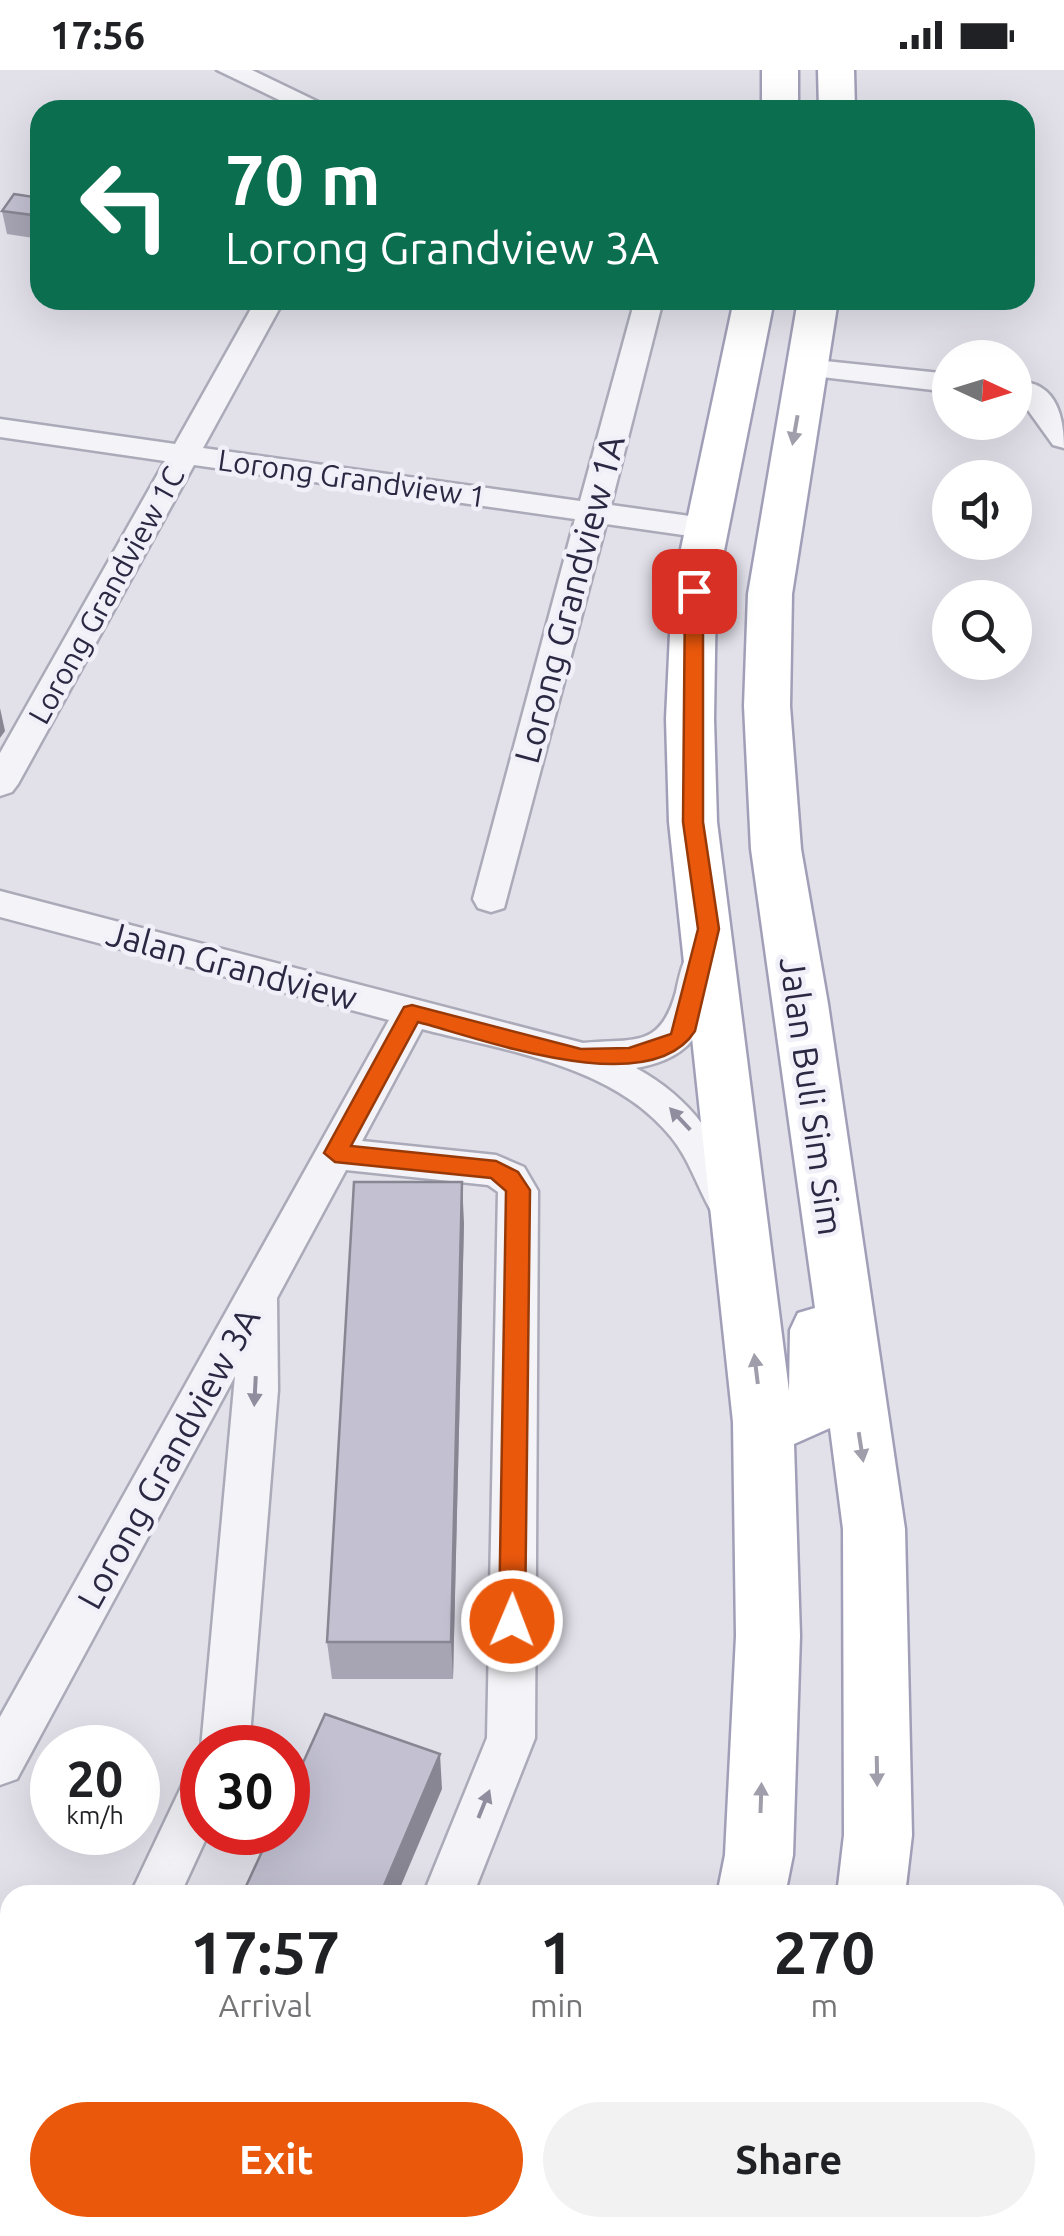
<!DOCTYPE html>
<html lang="en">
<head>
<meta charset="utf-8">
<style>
  :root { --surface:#fff; --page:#f2f2f2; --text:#202124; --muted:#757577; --accent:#ea580c }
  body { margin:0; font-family:Ubuntu,sans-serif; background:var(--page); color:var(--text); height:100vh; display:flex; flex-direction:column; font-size:38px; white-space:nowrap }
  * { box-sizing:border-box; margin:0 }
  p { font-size:32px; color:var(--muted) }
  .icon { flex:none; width:55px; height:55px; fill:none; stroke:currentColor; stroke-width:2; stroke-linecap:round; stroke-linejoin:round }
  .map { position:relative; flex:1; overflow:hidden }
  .details { position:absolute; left:0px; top:1815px; width:1065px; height:352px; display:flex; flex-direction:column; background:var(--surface); border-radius:30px 30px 0 0; box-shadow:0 10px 40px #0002 }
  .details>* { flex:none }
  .banner { position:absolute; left:30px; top:30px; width:1005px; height:210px; border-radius:30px; box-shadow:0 10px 40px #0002; background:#0b6e4f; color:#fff; overflow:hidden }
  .needle { width:65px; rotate:94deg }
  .fabs { position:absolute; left:932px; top:270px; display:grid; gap:20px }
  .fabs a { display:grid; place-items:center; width:100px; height:100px; border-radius:50%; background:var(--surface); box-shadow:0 10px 40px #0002; font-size:50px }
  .speed { position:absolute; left:30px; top:1655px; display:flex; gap:20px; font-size:50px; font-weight:700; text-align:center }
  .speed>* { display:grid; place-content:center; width:130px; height:130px; border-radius:50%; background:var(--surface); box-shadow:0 10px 40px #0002; line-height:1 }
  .speed small { font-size:25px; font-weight:400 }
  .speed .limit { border:15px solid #d22; background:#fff; color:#111 }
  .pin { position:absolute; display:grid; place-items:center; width:85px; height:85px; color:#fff; margin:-42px; border-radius:20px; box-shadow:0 5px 15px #0006 }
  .me { position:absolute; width:110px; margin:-55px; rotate:1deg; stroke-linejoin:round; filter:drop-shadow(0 0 8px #0008) }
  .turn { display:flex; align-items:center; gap:35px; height:210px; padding:0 30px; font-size:45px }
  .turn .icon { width:130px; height:130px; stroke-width:2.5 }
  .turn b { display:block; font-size:70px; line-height:85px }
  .eta { display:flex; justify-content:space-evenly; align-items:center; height:170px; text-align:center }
  .eta b { font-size:60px; font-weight:600; line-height:70px }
  .cta { display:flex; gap:20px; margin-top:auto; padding:20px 30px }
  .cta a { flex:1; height:115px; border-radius:60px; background:var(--accent); color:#fff; font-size:40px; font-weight:600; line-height:115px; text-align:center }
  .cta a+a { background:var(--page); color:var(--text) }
  .status { display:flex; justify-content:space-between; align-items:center; height:70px; padding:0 50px; background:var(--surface); direction:ltr }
  .status svg { height:28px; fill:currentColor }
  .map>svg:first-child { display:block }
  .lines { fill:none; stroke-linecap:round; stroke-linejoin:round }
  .street-casing { stroke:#abaab8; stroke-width:5 }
  .primary-casing { stroke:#a19fb7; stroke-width:5 }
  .street { fill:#f4f4f8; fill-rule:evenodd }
  .primary { fill:#fff; fill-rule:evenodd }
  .wall { fill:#a7a5b4 }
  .shaded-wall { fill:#888692 }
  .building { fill:#c2c0d1; stroke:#888692; stroke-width:2.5 }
  .oneway { fill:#a09eaa }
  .oneway2 { fill:#908e9e }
  .route { fill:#ea580c; stroke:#983908; stroke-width:2.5 }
  .labels { text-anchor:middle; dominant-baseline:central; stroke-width:9; stroke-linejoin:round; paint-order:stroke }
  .far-street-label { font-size:30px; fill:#2b2843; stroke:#f1f0f8 }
  .street-label { font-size:35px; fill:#2b2843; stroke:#f1f0f8 }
</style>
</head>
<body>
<div class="status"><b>17:56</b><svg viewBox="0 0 49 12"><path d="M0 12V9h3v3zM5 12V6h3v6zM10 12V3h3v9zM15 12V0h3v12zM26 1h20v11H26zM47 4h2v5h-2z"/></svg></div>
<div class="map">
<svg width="1064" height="2166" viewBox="0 0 1064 2166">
  <rect width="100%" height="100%" fill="#e2e1ea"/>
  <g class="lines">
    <defs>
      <path id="street" d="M217,0H252L335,40H300Z
        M256,230H284L203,378L580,431L635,230H663L611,435L704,448L720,458L704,468L606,454L504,838L491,842L478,838L473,829L575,449L194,395L18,714L12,722L0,726V683L165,391L0,367V349L175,374Z
        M806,289L950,304V322L796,304L791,298Z
        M1030,313C1059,320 1064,353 1064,378L1053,375L1015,322Z
        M0,821L583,973C633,968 660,980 676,922C679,908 681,896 688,883L701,880L714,883L720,893C707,952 701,986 636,998C693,1029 719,1072 745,1130L739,1141L725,1146L711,1141C697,1116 689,1089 671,1067C613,995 506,981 422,959L362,1071L496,1085L524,1097L538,1121L535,1668L473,1825H423L487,1668L498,1122L488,1115L346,1100L277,1228L278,1320L249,1678H201L235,1306L17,1709L0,1715V1647L389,950L0,847Z
        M202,1702V1762H209L180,1825H130L185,1709Z
        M10,2109V2158H28L24,2166H0V2113Z
        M289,2158H343L340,2166H286Z"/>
      <path id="primary" d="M762,0H798V40H762Z
        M818,0H854L855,40H819Z
        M734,230H774L716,521L714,649L717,752L789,1321L790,1260L798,1243L815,1238L751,779L744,636L748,524L798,230H838L792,524L790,636L801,779L828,934L905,1459L912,1765L905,1825H837L844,1765L843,1459L830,1358L794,1374L800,1566L793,1785L785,1825H717L725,1785L736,1566L733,1352L669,752L666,649L672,521Z
        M624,2158H698L695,2166H621Z
        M770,2158H844L842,2166H768Z"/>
    </defs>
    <use href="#street" class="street-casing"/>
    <use href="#primary" class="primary-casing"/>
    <use href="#street" class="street"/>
    <use href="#primary" class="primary"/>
  </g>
  <path class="wall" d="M40,128V169L7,164L2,141Z
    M464,1153L453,1609H332L327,1572Z"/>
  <path class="shaded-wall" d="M0,638L5,661L0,668Z
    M462,1112L464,1153L453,1609L451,1572Z
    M440,1684L442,1719L397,1825H380Z
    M239,2158H258L255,2166H236Z"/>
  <path class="building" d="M14,124L40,128V146L2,141Z
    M354,1112H462L451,1572H327Z
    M325,1644L440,1684L380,1825H242L271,1762H288V1726Z
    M89,2158H239L236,2166H85Z"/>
  <defs><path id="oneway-solid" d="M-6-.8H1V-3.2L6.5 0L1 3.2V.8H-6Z" transform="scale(2.5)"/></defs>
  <g class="oneway">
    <use href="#oneway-solid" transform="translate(795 360) rotate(100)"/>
    <use href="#oneway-solid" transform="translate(756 1299) rotate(-97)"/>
    <use href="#oneway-solid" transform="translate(861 1377) rotate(81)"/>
    <use href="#oneway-solid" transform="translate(877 1701) rotate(89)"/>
    <use href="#oneway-solid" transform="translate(761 1728) rotate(-88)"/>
  </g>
  <g class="oneway2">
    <use href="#oneway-solid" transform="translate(680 1049) rotate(-133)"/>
    <use href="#oneway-solid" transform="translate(255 1321) rotate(93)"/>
    <use href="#oneway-solid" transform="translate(484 1734) rotate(-68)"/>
  </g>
  <path class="route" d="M694,515L703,521V752L719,859L695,961C650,1032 482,969 418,952L351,1076L496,1091L518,1102L530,1120L525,1551L522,1559L512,1562L503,1559L499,1551L506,1121L491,1108L335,1092L324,1083L404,937L412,935L581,979L629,978L671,964L698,859L683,752L685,521Z"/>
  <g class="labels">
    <g class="far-street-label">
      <text transform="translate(352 408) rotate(8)">Lorong Grandview 1</text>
      <text transform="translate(106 525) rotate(-61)">Lorong Grandview 1C</text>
    </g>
    <g class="street-label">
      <text transform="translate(569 529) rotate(-75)">Lorong Grandview 1A</text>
      <text transform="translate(232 895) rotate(15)">Jalan Grandview</text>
      <text transform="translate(812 1026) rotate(82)">Jalan Buli Sim Sim</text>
      <text transform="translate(168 1388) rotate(-61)">Lorong Grandview 3A</text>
    </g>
  </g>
</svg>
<div class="fabs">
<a><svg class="needle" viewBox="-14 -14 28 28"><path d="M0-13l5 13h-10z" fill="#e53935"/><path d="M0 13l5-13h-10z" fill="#757577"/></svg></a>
<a><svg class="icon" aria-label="sound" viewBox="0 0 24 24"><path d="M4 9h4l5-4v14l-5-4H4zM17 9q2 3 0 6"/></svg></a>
<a><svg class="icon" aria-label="search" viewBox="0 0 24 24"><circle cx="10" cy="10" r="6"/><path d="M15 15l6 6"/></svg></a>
</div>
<div class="speed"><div>20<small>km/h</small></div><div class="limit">30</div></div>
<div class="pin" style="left:694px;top:521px;background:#d93025"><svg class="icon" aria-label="arrive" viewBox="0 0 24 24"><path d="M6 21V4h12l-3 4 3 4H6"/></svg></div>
<svg class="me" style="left:512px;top:1551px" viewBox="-20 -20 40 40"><circle r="17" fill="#ea580c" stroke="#fff" stroke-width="3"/><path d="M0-11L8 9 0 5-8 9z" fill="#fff"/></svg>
<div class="banner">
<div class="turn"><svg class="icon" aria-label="left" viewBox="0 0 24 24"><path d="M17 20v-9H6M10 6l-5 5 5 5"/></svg><div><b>70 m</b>Lorong Grandview 3A</div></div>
</div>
<section class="details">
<div class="eta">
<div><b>17:57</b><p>Arrival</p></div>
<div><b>1</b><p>min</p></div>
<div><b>270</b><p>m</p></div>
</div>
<div class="cta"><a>Exit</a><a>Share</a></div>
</section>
</div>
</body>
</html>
